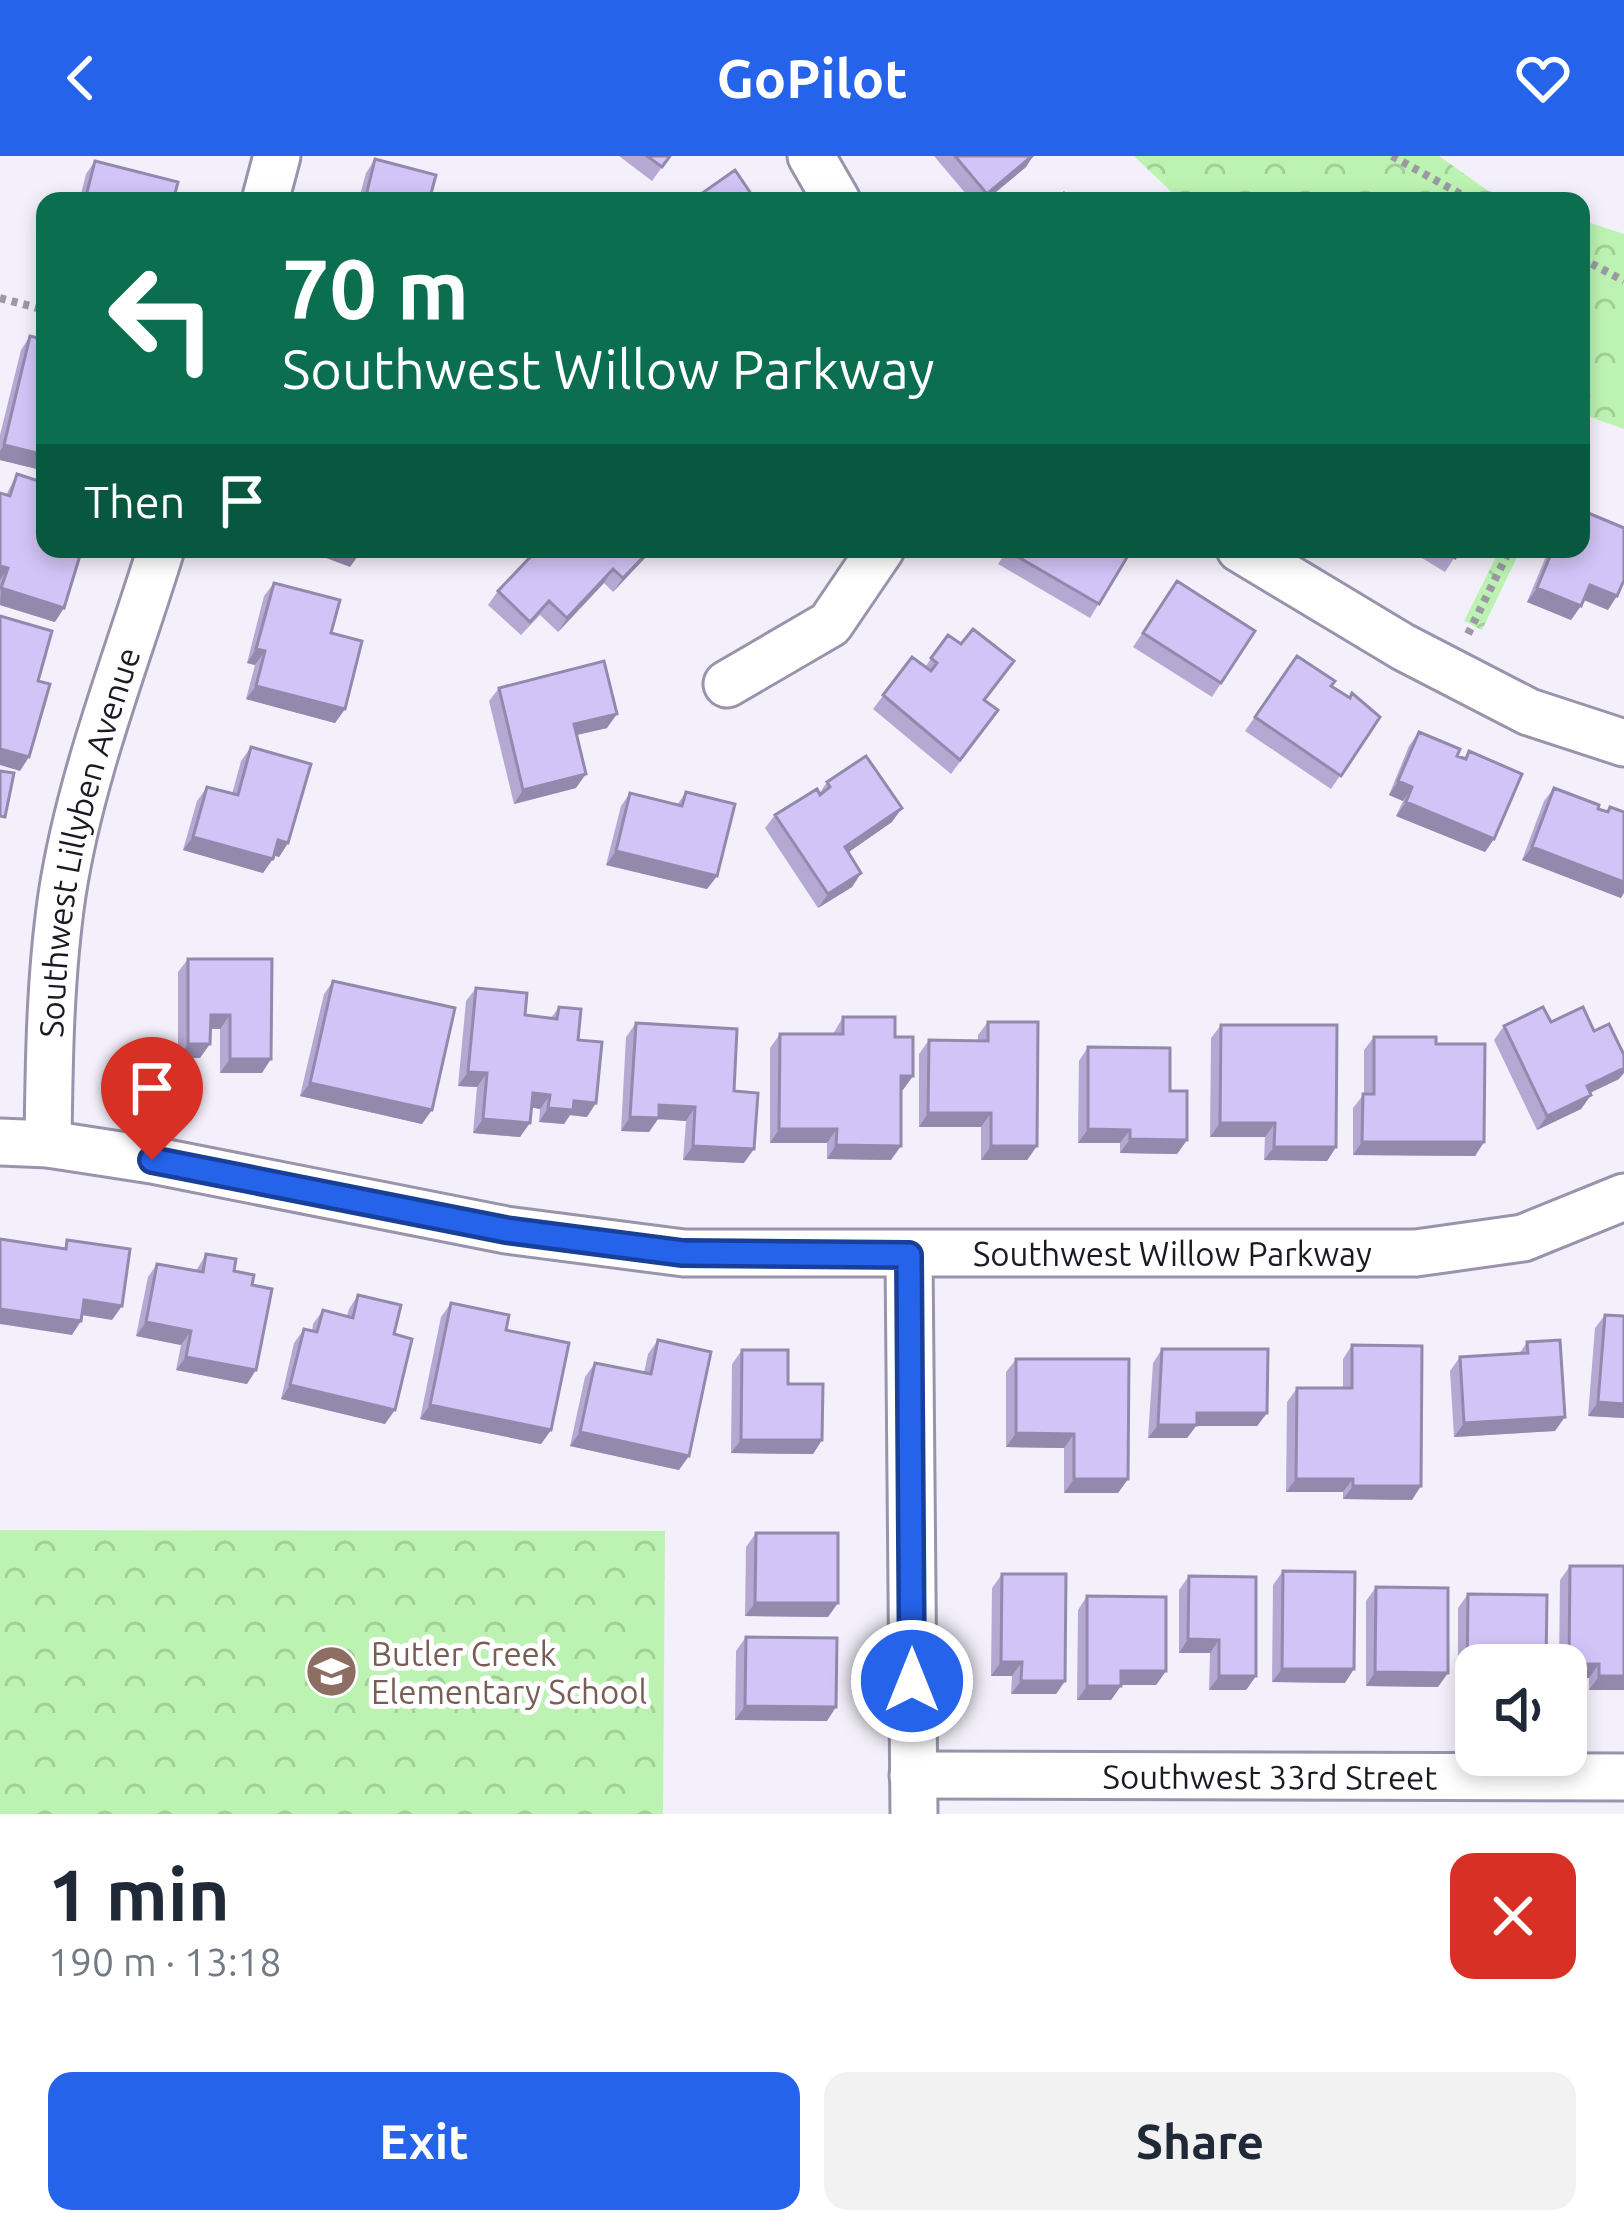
<!DOCTYPE html>
<html lang="en">
<head>
<meta charset="utf-8">
<style>
  :root { --surface:#fff; --page:#f2f2f3; --text:#1f2937; --muted:#747a83; --accent:#2563eb }
  body { margin:0; font-family:Ubuntu,sans-serif; background:var(--page); color:var(--text); height:100vh; display:flex; flex-direction:column; font-size:45px; white-space:nowrap }
  * { box-sizing:border-box; margin:0 }
  p { font-size:39px; color:var(--muted) }
  .icon { flex:none; width:66px; height:66px; fill:none; stroke:currentColor; stroke-width:2; stroke-linecap:round; stroke-linejoin:round }
  .map { position:relative; height:1658px; overflow:hidden }
  .sheet { display:flex; flex-direction:column; background:var(--surface); flex:1 }
  .sheet>* { flex:none }
  .banner { position:absolute; left:36px; top:36px; width:1554px; height:366px; border-radius:24px; box-shadow:0 6px 18px #0003; background:#0b6e4f; color:#fff; overflow:hidden }
  .buttons { position:absolute; left:1455px; top:1488px; display:grid; gap:24px }
  .buttons a { display:grid; place-items:center; width:132px; height:132px; border-radius:24px; background:var(--surface); box-shadow:0 6px 18px #0003; font-size:60px }
  .pin { position:absolute; display:grid; place-items:center; width:102px; height:102px; color:#fff; margin:-123px -51px; border-radius:50% 50% 50% 0; rotate:-45deg; box-shadow:0 0 12px #0007 }
  .pin .icon { rotate:45deg }
  .me { position:absolute; width:132px; margin:-66px; rotate:0deg; stroke-linejoin:round; filter:drop-shadow(0 0 9px #0008) }
  .turn { display:flex; align-items:center; gap:42px; height:252px; padding:0 48px; font-size:54px }
  .turn .icon { width:156px; height:156px; stroke-width:2.5 }
  .turn b { display:block; font-size:84px; line-height:102px }
  .then { display:flex; align-items:center; height:114px; padding:0 48px; background:#0003; gap:24px; font-size:45px }
  .round { display:grid; place-items:center; flex:none; width:126px; height:126px; border-radius:24px; background:var(--page) }
  .headline { display:flex; align-items:center; justify-content:space-between; height:204px; padding:0 48px }
  h1 { font-size:72px; font-weight:700; line-height:90px }
  .action { display:flex; gap:24px; margin-top:auto; padding:24px 48px }
  .action a { flex:1; height:138px; border-radius:24px; background:var(--accent); color:#fff; font-size:48px; font-weight:700; line-height:138px; text-align:center }
  .action a+a { background:var(--page); color:var(--text) }
  header { display:flex; justify-content:space-between; align-items:center; height:156px; padding:0 48px; background:var(--accent); color:#fff; font-size:54px; font-weight:700 }
  .map>svg:first-child { display:block }
  .forest { fill:url(#forest-crowns) }
  .lines { fill:none; stroke-linecap:round; stroke-linejoin:round }
  .minor-casing { stroke:#9993ac; stroke-width:51 }
  .path { stroke:#9c99a3; stroke-width:8; stroke-dasharray:6 6; stroke-linecap:butt }
  .minor { stroke:#fff; stroke-width:45 }
  .wall { fill:#b5a9d4 }
  .shaded-wall { fill:#9389ad }
  .building { fill:#d2c4f7; stroke:#9389ad; stroke-width:3 }
  .route-casing { stroke:#184099; stroke-width:30 }
  .route { stroke:#2563eb; stroke-width:21 }
  .labels { text-anchor:middle; dominant-baseline:central; stroke-width:10; stroke-linejoin:round; paint-order:stroke }
  .street-label { font-size:33px; fill:#1b1922; stroke:#fff }
  .education-label { font-size:33px; fill:#785e54; stroke:#fff; text-anchor:start }
</style>
</head>
<body>
<header><svg class="icon" aria-label="back" viewBox="0 0 24 24"><path d="M15 5l-7 7 7 7"/></svg>GoPilot<svg class="icon" aria-label="heart" viewBox="0 0 24 24"><path d="M12 20l-8-8c-3-5 5-10 8-4 3-6 11-1 8 4z"/></svg></header>
<div class="map">
<svg width="1624" height="1658" viewBox="0 0 1624 1658">
  <defs>
    <pattern id="forest-crowns" width="20" height="18" patternUnits="userSpaceOnUse" patternTransform="scale(3)"><rect width="20" height="18" fill="#bcf3b2"/><path d="M2 6a3 3 0 1 1 6 0M12 15a3 3 0 1 1 6 0" fill="none" stroke="#a1d099"/></pattern>
  </defs>
  <rect width="100%" height="100%" fill="#f3f0fb"/>
  <path class="forest" d="M1134,0H1439L1487,34L1522,45H1181Z
    M1581,64L1624,78V273L1587,260L1581,271Z
    M1500,393H1521L1482,474L1464,465Z
    M0,1374L665,1375L663,1658H0Z"/>
  <g class="lines">
    <defs>
      <g id="minor">
        <path d="M811,0L837,45"/>
        <path d="M265,45L277,0"/>
        <path d="M1240,393L1403,491L1529,556L1624,587"/>
        <path d="M727,528L830,468L881,393"/>
        <path id="s1" d="M0,986L48,988L152,1004L506,1074L684,1097H1416L1523,1082L1624,1041"/>
        <path id="s2" d="M48,988C49,906 50,821 62,739C80,621 126,506 161,393"/>
        <path d="M909,1099L914,1658"/>
        <path id="s3" d="M913,1619L1624,1621"/>
      </g>
    </defs>
    <use href="#minor" class="minor-casing"/>
    <path class="path" d="M1392,0L1473,45
      M1581,102L1624,125
      M0,142L45,154
      M1581,251L1587,238
      M1468,478L1510,393"/>
    <use href="#minor" class="minor"/>
  </g>
  <path class="wall" d="M619,0H670L652,25Z
    M934,0H1033L1026,11L985,45H972Z
    M375,3L429,45H352L357,38L360,39L366,17Z
    M95,5L173,45H67L71,40L80,42L86,18Z
    M30,180L45,184V315L0,304V279L21,194Z
    M17,318L55,466L0,449V337L6,339Z
    M538,393H652L613,436L604,427L558,476L540,459L521,479L488,449L498,435Z
    M1008,393H1132L1090,462L998,408Z
    M1407,393H1460L1445,416Z
    M1549,393H1581L1608,454L1583,444L1571,464L1527,446Z
    M1177,425L1255,475L1212,541L1133,491Z
    M274,427L331,477L345,553L335,567L246,543L255,509L247,507L264,440Z
    M948,479L985,544L998,554L951,618L873,553L912,501L925,511Z
    M1297,500L1331,530L1380,561L1331,633L1245,575Z
    M499,532L607,572L576,579V632L514,648L489,545Z
    M1419,576L1457,600L1464,602L1469,595L1494,683L1485,696L1396,660L1403,645L1389,639L1409,590Z
    M251,591L288,687L279,701L274,699L263,717L183,694L197,645L207,631L232,638L241,605Z
    M827,626L892,666L848,696L861,717L852,731L818,752L765,672L775,659L819,638Z
    M1554,632L1606,656L1610,651L1621,742L1522,704L1544,645Z
    M686,636L717,720L707,733L606,709L621,650L630,637L677,649Z
    M188,803H272L262,917H220V873H210L200,902H178V816Z
    M333,825L422,968L300,940L324,838Z
    M476,832L525,859L551,862L559,851L578,884L587,961L570,959L564,968L539,966L540,953L531,951L520,981L473,977L477,931L458,930L466,845Z
    M843,861L895,881L913,920L901,934L891,1004L827,1003V987H770V892L780,878H833Z
    M988,866L1037,990L1027,1004H981V971H919V898L929,884L978,885V879Z
    M1551,866L1619,923L1590,937L1591,939L1581,953L1537,974L1494,884L1504,870Z
    M636,867L734,935L744,1007L683,1004L686,965L658,963L649,976L621,975L626,881Z
    M1221,869L1336,991L1327,1005L1264,1004L1265,981H1210L1211,882Z
    M1374,881L1436,888L1484,986L1475,1000L1353,999V952L1364,938V894Z
    M1088,891L1170,935L1187,984L1177,998L1120,997V987H1078L1079,905Z
    M206,1098L252,1129L247,1228L176,1214L181,1189L136,1180L148,1121L157,1108L196,1115Z
    M358,1139L394,1178L385,1268L281,1243L294,1187L304,1173L312,1175L313,1168L323,1154L347,1160L349,1153Z
    M451,1147L506,1174L551,1274L541,1288L420,1263L441,1161Z
    M1605,1159L1624,1262L1588,1260L1595,1172Z
    M658,1184L679,1314L570,1290L585,1221L595,1207L644,1217L648,1198Z
    M1527,1186L1555,1275L1454,1281L1450,1215L1460,1201L1519,1198Z
    M1352,1189L1412,1344L1343,1343V1336H1286L1287,1246L1297,1232H1343V1203Z
    M1162,1193L1267,1257L1257,1270H1196L1187,1282H1148L1153,1207Z
    M742,1194L788,1228L822,1284L813,1298L731,1297L732,1208Z
    M1016,1203L1128,1323L1118,1337H1064V1292L1006,1291V1216Z
    M756,1377L828,1461L745,1460L746,1391Z
    M1570,1410L1624,1534H1589V1522H1566V1509H1559L1560,1424Z
    M1283,1415L1345,1527L1272,1526L1273,1429Z
    M1002,1418L1065,1525L1056,1538H1011L1012,1520H991L992,1432Z
    M1189,1420L1256,1520L1246,1534H1209L1210,1497H1179V1434Z
    M1376,1431L1438,1531L1366,1530V1445Z
    M1468,1438L1476,1509V1536H1458V1452Z
    M1087,1440L1166,1515L1156,1529H1121L1111,1544H1077L1078,1454Z
    M746,1481L827,1565L735,1564L736,1495Z"/>
  <path class="shaded-wall" d="M1032,0H1033L1026,11L985,45H982L987,38Z
    M4,289L45,299V315L0,304V295Z
    M306,393H349L360,397L350,411L305,394Z
    M651,393H652L648,399L613,436L623,422Z
    M0,410L8,412L0,424Z
    M613,413L604,427L558,476L567,462Z
    M1590,429L1617,440L1608,454L1580,442Z
    M1,432L64,452L55,466L0,449Z
    M1537,432L1581,450L1571,464L1527,446Z
    M256,493L265,495L255,509L247,507Z
    M256,530L345,553L335,567L246,543Z
    M617,558L607,572L564,582L574,568Z
    M0,593L29,601L20,615L0,609Z
    M586,618L576,632L514,648L523,634Z
    M1398,625L1412,631L1403,645L1389,639Z
    M1406,646L1494,683L1485,696L1396,660Z
    M902,652L892,666L836,705L845,691Z
    M193,681L273,703L263,717L183,694Z
    M278,684L288,687L279,701L268,698Z
    M1532,691L1624,726V737L1621,742L1522,704Z
    M616,695L717,720L707,733L606,709Z
    M861,717L852,731L818,752L828,738Z
    M211,859H230L220,873L201,872Z
    M188,888H210L200,902H178Z
    M230,903H271L262,917H220Z
    M1624,912V917L1619,923L1577,943L1587,930Z
    M468,916L487,917L477,931L458,930Z
    M901,920H913L903,934H892Z
    M310,927L432,954L422,968L300,940Z
    M533,937L550,939L540,953L523,950Z
    M1591,939L1581,953L1537,974L1547,960Z
    M574,945L596,947L587,961L570,959L564,968L539,966L548,952Z
    M659,949L695,951L686,965L658,963L649,976L621,975L630,961Z
    M928,957H991L981,971H919Z
    M483,963L530,967L520,981L473,977Z
    M1220,967H1275L1265,981H1210Z
    M779,973H837L827,987H770Z
    M1088,973L1130,974L1120,987H1078Z
    M1130,983L1187,984L1177,998L1120,997Z
    M1362,986H1484L1475,1000L1353,999Z
    M836,989L901,990L891,1004L827,1003Z
    M693,990L754,993L744,1007L683,1004Z
    M991,990H1037L1027,1004H981Z
    M1274,991H1336L1327,1005L1264,1004Z
    M84,1144L122,1150L112,1164L75,1158Z
    M0,1153L81,1165L72,1179L0,1168Z
    M146,1166L191,1175L181,1189L136,1180Z
    M186,1201L256,1214L247,1228L176,1214Z
    M290,1229L395,1254L385,1268L281,1243Z
    M1598,1246L1624,1248V1262L1588,1260Z
    M430,1249L551,1274L541,1288L420,1263Z
    M1197,1257H1267L1257,1270H1196L1187,1282H1148L1158,1269Z
    M1565,1261L1555,1275L1454,1281L1464,1267Z
    M580,1276L689,1300L679,1314L570,1290Z
    M1016,1277L1074,1278L1064,1292L1006,1291Z
    M741,1284H822L813,1298L731,1297Z
    M1074,1323H1128L1118,1337H1064Z
    M1296,1323H1353L1343,1336H1286Z
    M1353,1330H1421L1412,1344L1343,1343Z
    M755,1447H838L828,1461L745,1460Z
    M1188,1483L1219,1484L1210,1497H1179Z
    M1001,1506H1022L1012,1520H991Z
    M1569,1508H1599L1589,1522H1566V1511Z
    M1282,1513H1354L1345,1527L1272,1526Z
    M1121,1515H1166L1156,1529H1111Z
    M1375,1516L1448,1517L1438,1531L1366,1530Z
    M1219,1520H1256L1246,1534H1209Z
    M1599,1520H1624V1534H1589Z
    M1467,1522H1476V1536H1458Z
    M1021,1525H1065L1056,1538H1011Z
    M1087,1530H1121L1111,1544H1077Z
    M745,1550L836,1551L827,1565L735,1564Z"/>
  <path class="building" d="M647,0H670L662,11Z
    M955,0H1032L987,38Z
    M375,3L436,19L429,45H355L357,38L366,40Z
    M95,5L178,26L173,45H70L71,40L85,44Z
    M735,14L756,45H691Z
    M1064,37L1074,45H1057Z
    M30,180L45,184V299L4,289Z
    M17,318L45,327V393H82L64,452L1,432L8,412L0,410V337L10,340Z
    M1581,354L1624,372V424L1617,440L1590,429L1581,450L1537,432L1553,393H1581Z
    M538,393H651L623,422L613,413L567,462L549,445L530,466L498,435Z
    M1009,393H1132L1099,448L1008,395Z
    M1438,393H1460L1455,402Z
    M1177,425L1255,475L1221,527L1143,477Z
    M274,427L340,444L331,477L362,485L345,553L256,530L265,495L256,493Z
    M0,460L52,475L38,525L50,528L29,601L0,593Z
    M973,473L1014,505L984,544L998,554L960,604L883,539L912,501L931,515L937,507L931,502L948,479L961,488Z
    M1297,500L1335,525L1331,530L1350,542L1352,537L1380,561L1341,620L1255,561Z
    M604,505L617,558L574,568L586,618L523,634L499,532Z
    M1419,576L1460,593L1457,600L1466,603L1469,595L1522,618L1494,683L1406,646L1412,631L1398,625Z
    M251,591L311,608L288,687L278,684L273,703L193,681L207,631L238,639Z
    M866,600L902,652L845,691L861,717L828,738L775,659L817,633L820,639L830,631L827,626Z
    M0,615L14,617L5,661L0,660Z
    M1554,632L1599,649L1598,653L1608,656L1610,651L1624,656V726L1532,691Z
    M686,636L735,648L717,720L616,695L630,637L682,650Z
    M188,803H272L271,903H230V859H211L210,888H188Z
    M333,825L455,852L432,954L310,927Z
    M476,832L527,837L525,859L557,863L559,851L581,853L578,884L602,886L596,947L574,945L573,954L548,952L550,939L533,937L530,967L483,963L487,917L468,916Z
    M1543,851L1551,866L1583,851L1594,875L1609,868L1624,899V912L1587,930L1591,939L1547,960L1504,870Z
    M843,861H895V881H913V920H901V990L836,989L837,973H779L780,878H843Z
    M988,866H1038L1037,990H991V957H928L929,884L988,885Z
    M636,867L737,873L734,935L758,937L754,993L693,990L695,951L659,949V962L630,961Z
    M1221,869H1337L1336,991H1274L1275,967H1220Z
    M1374,881H1436V888H1485L1484,986H1362L1363,938H1374Z
    M1088,891L1170,892V935H1187V984L1130,983V974L1088,973Z
    M0,1083L66,1093L67,1084L130,1093L122,1150L84,1144L81,1165L0,1153Z
    M206,1098L236,1103L234,1115L254,1119L252,1129L272,1133L256,1214L186,1201L191,1175L146,1166L157,1108L203,1116Z
    M358,1139L401,1149L394,1178L412,1183L395,1254L290,1229L304,1173L317,1176L323,1154L353,1162Z
    M451,1147L509,1159L506,1174L569,1187L551,1274L430,1249Z
    M1605,1159L1624,1160V1248L1598,1246Z
    M658,1184L711,1196L689,1300L580,1276L595,1207L651,1218Z
    M1560,1184L1565,1261L1464,1267L1460,1201L1528,1197L1527,1186Z
    M1352,1189L1422,1190L1421,1330H1353V1323H1296L1297,1232H1352Z
    M1162,1193H1268L1267,1257H1197V1269H1158Z
    M742,1194H788V1228H823L822,1284H741Z
    M1016,1203H1129L1128,1323H1074V1278L1016,1277Z
    M756,1377H838V1447H755Z
    M1570,1410H1624V1520H1599V1508H1569Z
    M1283,1415L1355,1416L1354,1513H1282Z
    M1002,1418H1066L1065,1525H1021L1022,1506H1001Z
    M1189,1420L1256,1421V1520H1219V1484L1188,1483Z
    M1376,1431L1448,1432V1517L1375,1516Z
    M1468,1438L1547,1439L1546,1509H1476V1522H1467Z
    M1087,1440L1166,1441V1515H1121V1530H1087Z
    M746,1481L837,1482L836,1551L745,1550Z"/>
  <g class="lines">
    <defs>
      <path id="route" d="M152,1004L506,1074L683,1097L909,1099L912,1525"/>
    </defs>
    <use href="#route" class="route-casing"/>
    <use href="#route" class="route"/>
  </g>
  <defs>
    <symbol id="school-disc" viewBox="-11 -11 22 22"><circle r="9.5" fill="#8d6e63" stroke="#fff"/><path d="M0-5L7-2L0 1L-7-2ZM-4 1L0 2.5L4 1V4Q0 6-4 4Z" fill="#fff"/></symbol>
  </defs>
  <g fill-rule="evenodd">
    <use href="#school-disc" x="302" y="1486" width="59" height="59"/>
  </g>
  <g class="labels">
    <g class="street-label">
      <text stroke="none"><textPath href="#s2" startOffset="306">Southwest Lillyben Avenue</textPath></text>
      <text stroke="none"><textPath href="#s1" startOffset="1182">Southwest Willow Parkway</textPath></text>
      <text stroke="none"><textPath href="#s3" startOffset="357">Southwest 33rd Street</textPath></text>
    </g>
    <g class="education-label">
      <text x="371" y="1497">Butler Creek<tspan x="371" dy="38">Elementary School</tspan></text>
    </g>
  </g>
</svg>
<div class="buttons">
<a><svg class="icon" aria-label="sound" viewBox="0 0 24 24"><path d="M4 9h4l5-4v14l-5-4H4zM17 9q2 3 0 6"/></svg></a>
</div>
<div class="pin" style="left:152px;top:1004px;background:#d93025"><svg class="icon" aria-label="arrive" viewBox="0 0 24 24"><path d="M6 21V4h12l-3 4 3 4H6"/></svg></div>
<svg class="me" style="left:912px;top:1525px" viewBox="-20 -20 40 40"><circle r="17" fill="#2563eb" stroke="#fff" stroke-width="3"/><path d="M0-11L8 9 0 5-8 9z" fill="#fff"/></svg>
<div class="banner">
<div class="turn"><svg class="icon" aria-label="left" viewBox="0 0 24 24"><path d="M17 20v-9H6M10 6l-5 5 5 5"/></svg><div><b>70 m</b>Southwest Willow Parkway</div></div>
<div class="then">Then<svg class="icon" aria-label="arrive" viewBox="0 0 24 24"><path d="M6 21V4h12l-3 4 3 4H6"/></svg></div>
</div>
</div>
<section class="sheet">
<div class="headline"><div><h1>1 min</h1><p>190 m · 13:18</p></div><a class="round" style="background:#d93025;color:#fff"><svg class="icon" aria-label="close" viewBox="0 0 24 24"><path d="M6 6l12 12M18 6L6 18"/></svg></a></div>
<div class="action"><a>Exit</a><a>Share</a></div>
</section>
</body>
</html>
